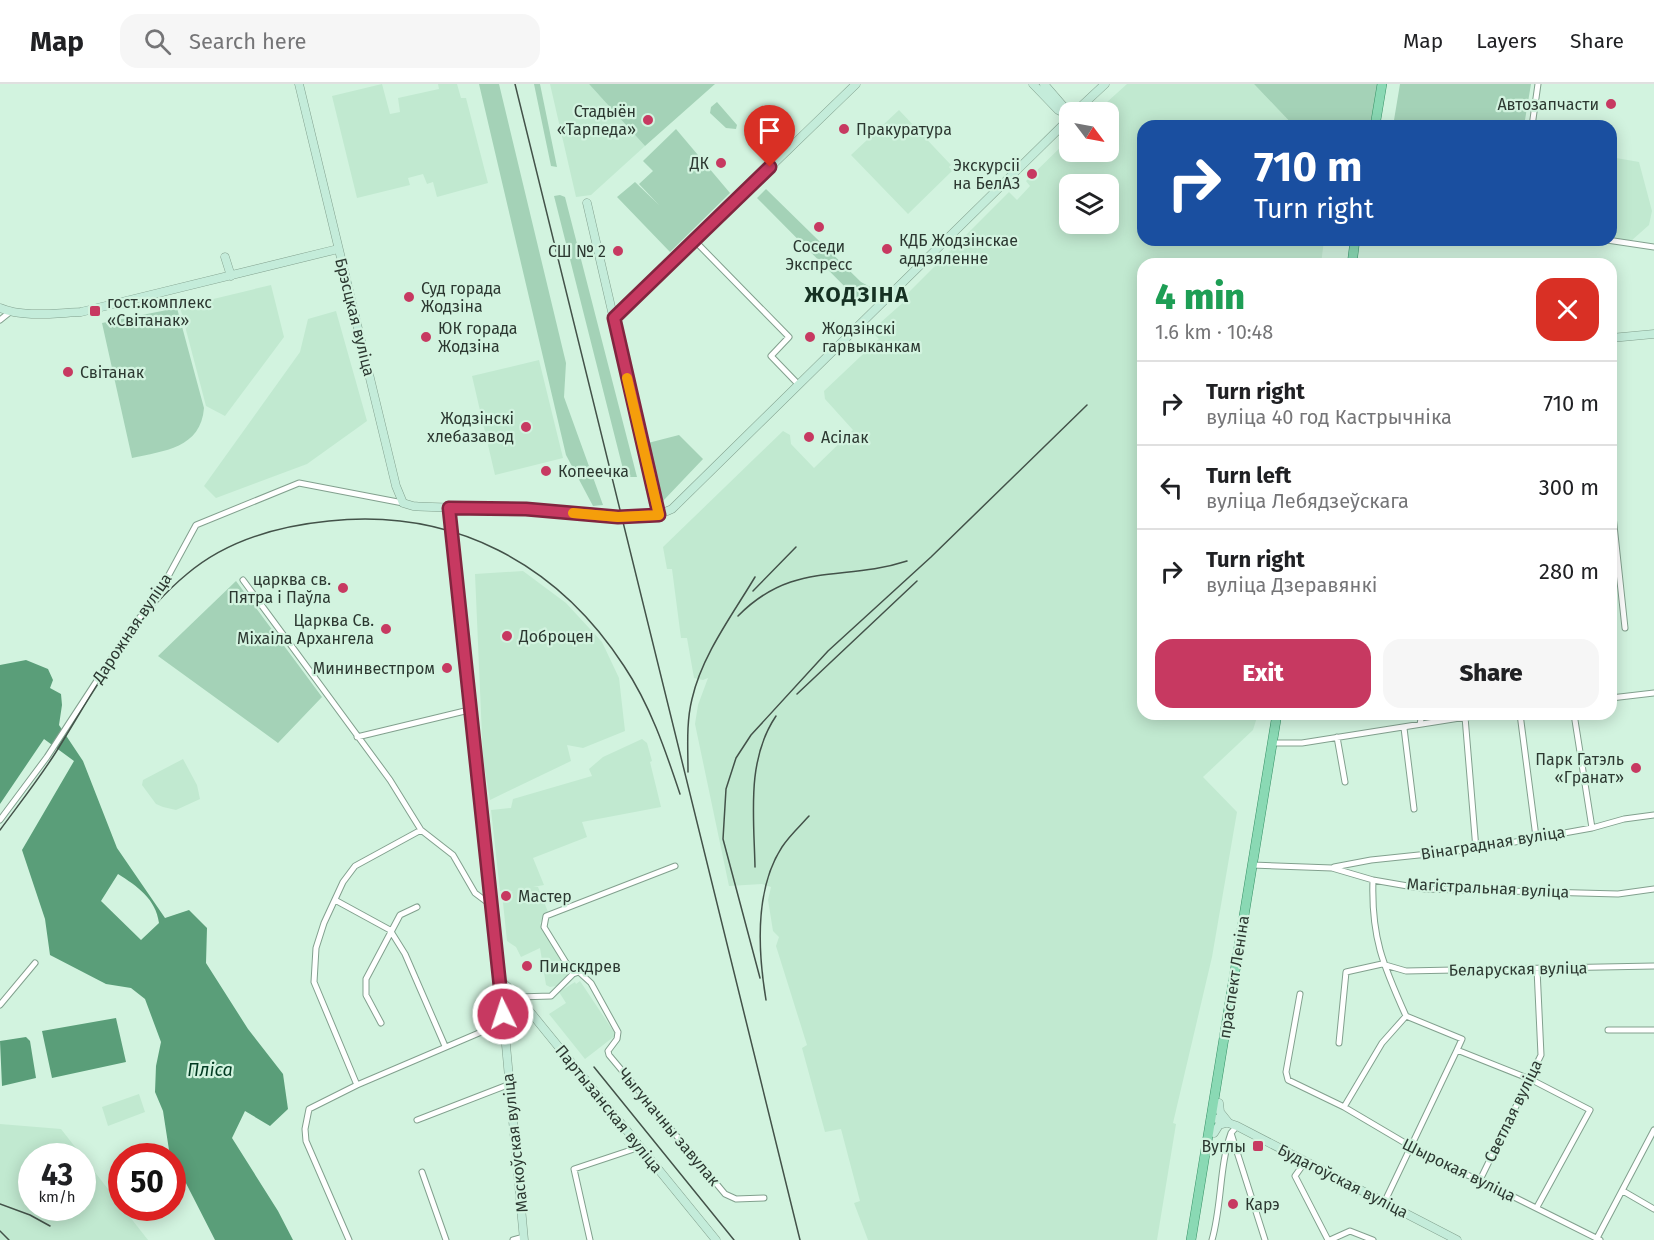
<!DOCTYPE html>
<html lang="en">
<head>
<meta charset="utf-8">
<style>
  :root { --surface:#fff; --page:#f6f6f6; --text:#202124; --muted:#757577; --line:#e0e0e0; --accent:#c73961 }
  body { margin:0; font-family:"Fira Sans",sans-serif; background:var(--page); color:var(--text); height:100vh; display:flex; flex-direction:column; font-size:22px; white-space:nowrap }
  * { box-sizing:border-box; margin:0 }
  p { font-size:20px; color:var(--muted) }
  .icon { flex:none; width:33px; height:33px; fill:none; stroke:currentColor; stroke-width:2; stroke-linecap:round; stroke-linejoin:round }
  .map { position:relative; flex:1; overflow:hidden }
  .panel { position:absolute; left:1137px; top:174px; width:480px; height:462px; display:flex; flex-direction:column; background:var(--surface); border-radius:18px; box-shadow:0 3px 15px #0003 }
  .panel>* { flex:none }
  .top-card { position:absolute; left:1137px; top:36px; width:480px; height:126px; border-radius:18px; box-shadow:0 3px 15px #0003; background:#1a4fa0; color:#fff; overflow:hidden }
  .needle { width:39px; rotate:122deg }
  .controls { position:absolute; left:1059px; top:18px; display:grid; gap:12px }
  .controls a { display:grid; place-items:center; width:60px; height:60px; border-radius:12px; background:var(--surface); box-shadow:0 3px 15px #0003; font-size:30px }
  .speed { position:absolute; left:18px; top:1059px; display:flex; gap:12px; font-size:30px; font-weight:700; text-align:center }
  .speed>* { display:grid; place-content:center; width:78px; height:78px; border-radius:50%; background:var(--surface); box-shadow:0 3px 15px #0003; line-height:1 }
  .speed small { font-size:15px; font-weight:400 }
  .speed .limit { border:9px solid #d22; background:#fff; color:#111 }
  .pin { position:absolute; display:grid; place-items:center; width:51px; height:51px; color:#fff; margin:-62px -26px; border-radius:50% 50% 50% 0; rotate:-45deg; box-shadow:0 0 6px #0007 }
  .pin .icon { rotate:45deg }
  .me { position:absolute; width:66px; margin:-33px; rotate:356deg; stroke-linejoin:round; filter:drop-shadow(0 0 4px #0008) }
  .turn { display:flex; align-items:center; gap:21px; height:126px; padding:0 18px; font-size:27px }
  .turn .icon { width:78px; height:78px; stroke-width:2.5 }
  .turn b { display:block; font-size:42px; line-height:51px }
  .round { display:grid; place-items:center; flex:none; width:63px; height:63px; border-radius:18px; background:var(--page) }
  .summary { display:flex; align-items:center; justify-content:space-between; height:102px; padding:0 18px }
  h1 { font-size:36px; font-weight:800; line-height:45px; color:#1e9e55 }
  .button { display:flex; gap:12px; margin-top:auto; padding:12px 18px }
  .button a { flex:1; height:69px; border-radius:18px; background:var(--accent); color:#fff; font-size:24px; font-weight:800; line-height:69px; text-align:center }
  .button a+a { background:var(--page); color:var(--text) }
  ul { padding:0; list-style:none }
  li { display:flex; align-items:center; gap:18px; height:84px; padding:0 18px; border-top:2px solid var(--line) }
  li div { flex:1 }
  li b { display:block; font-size:22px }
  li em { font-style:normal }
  header { display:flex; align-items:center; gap:36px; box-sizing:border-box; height:84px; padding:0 30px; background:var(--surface); border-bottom:2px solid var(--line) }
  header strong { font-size:28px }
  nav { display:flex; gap:33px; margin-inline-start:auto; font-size:21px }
  .search { width:420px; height:54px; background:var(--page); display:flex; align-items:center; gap:15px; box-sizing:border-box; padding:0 21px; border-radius:18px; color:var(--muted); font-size:22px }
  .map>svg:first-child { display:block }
  .built { fill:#c1e9d0; fill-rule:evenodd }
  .green { fill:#a4d2b7 }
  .water { fill:#5a9e79; fill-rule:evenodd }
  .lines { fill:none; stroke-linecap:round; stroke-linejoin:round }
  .street-casing { stroke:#82a08e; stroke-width:7 }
  .secondary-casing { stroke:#82a08e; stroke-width:9 }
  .primary-casing { stroke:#369066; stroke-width:10 }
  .street { stroke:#fff; stroke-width:5 }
  .secondary { stroke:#c4ecda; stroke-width:8 }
  .primary { stroke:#8ad9b4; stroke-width:9 }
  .rail { stroke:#435249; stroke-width:1.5 }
  .route-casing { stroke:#81253f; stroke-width:15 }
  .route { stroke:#c73961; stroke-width:10 }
  .slow { stroke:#f59e0b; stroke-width:10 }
  .poi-dot { fill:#c73961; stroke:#d2f3df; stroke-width:2 }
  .labels { text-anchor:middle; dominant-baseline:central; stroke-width:4.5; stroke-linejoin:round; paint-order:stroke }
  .poi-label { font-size:16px; fill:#2c3831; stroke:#d2f3df; text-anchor:start }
  .street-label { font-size:16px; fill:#2c3831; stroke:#d2f3df }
  .water-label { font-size:18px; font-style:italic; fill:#003a21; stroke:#d2f3df }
  .district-label { font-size:22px; font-weight:bold; letter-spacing:1.5px; fill:#163123; stroke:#d2f3df }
</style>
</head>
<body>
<header>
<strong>Map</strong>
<div class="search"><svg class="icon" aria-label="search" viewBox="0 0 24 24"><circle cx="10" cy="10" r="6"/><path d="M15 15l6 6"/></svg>Search here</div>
<nav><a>Map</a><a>Layers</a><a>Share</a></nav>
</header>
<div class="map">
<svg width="1654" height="1156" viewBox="0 0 1654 1156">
  <rect width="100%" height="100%" fill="#d2f3df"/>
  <path class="built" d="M382,0L390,30L400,28L398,14L439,5L438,0H457L461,14H466L488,99L437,113L433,98L427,100L423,90L408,94L410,101L357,114L332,12Z
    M550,0H589L645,62L591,111L576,113Z
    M1127,0H1254L1294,42H1143V156H1324L1321,180H1143V630H1258L1253,646L1203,693L1237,728L1212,873L1173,1039L1176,1040L1157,1156H868L854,1119L860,1117L841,1045L825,1048L802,964L807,961L776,862L779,853L773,847L768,816L771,803L762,800L729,802L695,640L698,621L708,594L703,596L694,594L687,554H681L672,485H667L663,463L783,347L790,351L791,360L814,384L853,346L825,315L824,307L879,255L871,247L907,215L905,212L1009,108L1017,116L1030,102L1026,97L1069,55L1070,68H1108V28H1096ZM1070,100H1108V140H1070Z
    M899,26L951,81L949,83L952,87L908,130L851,71Z
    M1616,74L1639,78L1652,127L1649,141L1631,157L1611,155V98Z
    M271,201L284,253L225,332L206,322L180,223Z
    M336,227L367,337L307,380L216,414L204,402L300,268L308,235Z
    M539,276L563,374L495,391L472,292Z
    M523,487L566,519L602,558L619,594L625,647L583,664L567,661L571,677L490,716L483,675L475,490Z
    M642,655L647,659L652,677L650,678L661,723L582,738L587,753L533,774L544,801L533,803H538L548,828L540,839L571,891L556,902L550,903L546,901L540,864L521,873L516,863L507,857L502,809L514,807H500L491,726L511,724L513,715L592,692L589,685L603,673Z
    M183,675L197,701L200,715L176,726L163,723L156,720L142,701L143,696Z
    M580,897L616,951L585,975L549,930L566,919L559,908L575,898L576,900Z
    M139,1010L145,1028L108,1042L102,1023Z
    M0,1040L61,1045L148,1156H0ZM32,1072H82V1124H32Z"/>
  <path class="green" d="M479,0H499L566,279L564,313L603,421L593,422L566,371Z
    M534,0H540L557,83L551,82Z
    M589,0H715L645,62Z
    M1254,0H1381L1374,42H1294Z
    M1400,0H1531L1524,42H1393Z
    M717,18L737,41L736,45L726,44L710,29L711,23Z
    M676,45L730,109L670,168L617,113L635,98L659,121L639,100L653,87L643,77Z
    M766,105L861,198L872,204L868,214L860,218L757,114Z
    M560,111L565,113L637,393H625L554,112Z
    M177,224L204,324C201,364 164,367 132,374L102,239Z
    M679,351L703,375L663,417L648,359Z
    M236,497L322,613L278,659L158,572Z"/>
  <path class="water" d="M26,576L48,585L53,596L50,604L61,610L62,621L59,641L83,677L117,764L165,834L189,826L207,844L206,879L248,945L283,990L288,1025L270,1042L245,1027L232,1054L278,1127L293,1156H215L169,1066L163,1027L155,1008L156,982L161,958L145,915L131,904L106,900L50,871L45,835L22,766L74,677L44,655L0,720V581ZM118,790C137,802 156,815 159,839L141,856L101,817Z
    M116,934L126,978L52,994L42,947Z
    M26,953L30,957L36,994L2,1002L0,957Z"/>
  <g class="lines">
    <defs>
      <path id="street" d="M1532,42L1538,0
        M694,156L789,253L771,272L798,300
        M1607,156L1654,163
        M0,236L10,228
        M1611,413L1625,544
        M243,496L390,696L421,746L453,771L475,809L491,821
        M1611,614L1654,609
        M1520,630L1536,753
        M1574,630L1592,744
        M1465,633L1476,765
        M1420,640L1422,630
        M1404,644L1414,725
        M357,653L469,626
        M1337,653L1345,698
        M1273,659H1302L1485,630
        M0,736L47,673L130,546L159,509L196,441L299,399L403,419
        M1252,781L1332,784L1373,796L1425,805L1618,810L1654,805
        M1334,783L1371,776L1476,765L1592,744L1624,735L1654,731
        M1373,796C1371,853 1383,881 1406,932L1462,955L1457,966L1530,995L1590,1026L1537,1123
        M335,816L390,846L405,870L445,962
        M573,890L579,888L591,899L618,948L617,955L608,967L609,971L725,1110L736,1115L764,1114
        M1300,910L1286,988L1288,996L1344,1023L1444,1082L1480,1096L1600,1156
        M518,913L551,912L573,890L544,843L546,832L675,782
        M0,921L35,879
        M381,939L366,911V895L400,831L417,823
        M1608,946H1654
        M1339,959L1346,888L1382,880L1406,887L1654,882
        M357,1001L314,898L316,864L324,839L343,798L355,782L421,746
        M1344,1023L1382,959L1406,932
        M417,1036L510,1000
        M1237,1042L1231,1049L1265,1156
        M1305,1078L1295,1092L1328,1156
        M422,1088L446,1156
        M1480,1096L1541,971L1537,885
        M1623,1107L1654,1125
        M1384,1119L1457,966
        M1597,1154L1654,1046
        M349,1156L306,1057L305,1045L309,1025L357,1001L493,943L500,947L507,946
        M513,1156L524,1153
        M590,1156L574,1085L640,1063
        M1212,1156C1222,1121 1219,1083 1231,1049
        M1330,1156L1350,1147L1373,1156"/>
      <path id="secondary" d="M299,0L396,402L403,419L413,422C451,425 489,423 527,425C571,427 633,444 672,425L1070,34
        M1033,0L1058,26L1070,32
        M1044,0L1070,30
        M1075,28L1105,0
        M587,119L659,431
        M225,173L231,192
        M0,224C23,234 56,229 81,228L338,165
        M614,234L856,0
        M1611,254L1654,250
        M449,424L469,626L500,896L524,1156
        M500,896L518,913L716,1156
        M1219,1019L1220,1028L1228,1038
        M1211,1033L1237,1042L1457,1156
        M1214,1049L1219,1041L1226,1039"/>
      <path id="primary" d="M1375,42L1382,0
        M1352,180L1355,156
        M1191,1156L1277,630"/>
    </defs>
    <use href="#street" class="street-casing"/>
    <use href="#secondary" class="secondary-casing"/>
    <use href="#primary" class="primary-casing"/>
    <use href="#street" class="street"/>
    <use href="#secondary" class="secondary"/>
    <use href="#primary" class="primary"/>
    <path class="rail" d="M515,0L800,1156
      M753,507L796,463
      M738,532C793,476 843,498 907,477
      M797,610L917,497
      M688,688C688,664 686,639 692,615C702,571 733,530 755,493
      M0,746C19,720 39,695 56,668C94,607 131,536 187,490C227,456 278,442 329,437C453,424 557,479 624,582C650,621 665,665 680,710
      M755,783C754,733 746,676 776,632
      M760,894L723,755L726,705L736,674L751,651L828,567L931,473L1087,321
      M766,916C758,868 754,806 782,763C789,752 800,742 809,732
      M594,983L734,1156
      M0,1120L30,1131L50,1142
      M0,1147L9,1156"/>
  </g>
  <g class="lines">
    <defs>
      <path id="route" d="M503,930L449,424L526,425L618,433L659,431L614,234L770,83"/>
    </defs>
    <use href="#route" class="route-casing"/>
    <use href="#route" class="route"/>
    <path class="slow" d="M573,429L618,433L659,431L627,294"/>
  </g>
  <g class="poi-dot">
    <circle cx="1611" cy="20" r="6"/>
    <circle cx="648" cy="36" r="6"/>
    <circle cx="844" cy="45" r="6"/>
    <circle cx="721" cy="79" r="6"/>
    <circle cx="1032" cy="90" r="6"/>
    <circle cx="819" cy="143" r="6"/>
    <circle cx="887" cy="165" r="6"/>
    <circle cx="618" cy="167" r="6"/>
    <circle cx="409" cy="213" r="6"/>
    <rect x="89" y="221" width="12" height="12" rx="3"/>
    <circle cx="426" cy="253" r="6"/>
    <circle cx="810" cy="253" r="6"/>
    <circle cx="68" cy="288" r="6"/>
    <circle cx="526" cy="343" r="6"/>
    <circle cx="809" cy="353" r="6"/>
    <circle cx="546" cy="387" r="6"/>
    <circle cx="343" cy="504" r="6"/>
    <circle cx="386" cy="545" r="6"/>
    <circle cx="507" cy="552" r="6"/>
    <circle cx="447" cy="584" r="6"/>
    <circle cx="1636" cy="684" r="6"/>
    <circle cx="506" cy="812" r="6"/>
    <circle cx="527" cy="882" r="6"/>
    <rect x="1252" y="1056" width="12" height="12" rx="3"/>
    <circle cx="1233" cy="1120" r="6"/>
  </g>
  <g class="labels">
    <g class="poi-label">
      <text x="1599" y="20" text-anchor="end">Автозапчасти</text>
      <text x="636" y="27" text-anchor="end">Стадыён<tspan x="636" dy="18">«Тарпеда»</tspan></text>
      <text x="856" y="45">Пракуратура</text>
      <text x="709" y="79" text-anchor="end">ДК</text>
      <text x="1020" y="81" text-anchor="end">Экскурсіі<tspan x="1020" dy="18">на БелАЗ</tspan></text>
      <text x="899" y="156">КДБ Жодзінскае<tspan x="899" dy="18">аддзяленне</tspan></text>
      <text x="819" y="162" text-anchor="middle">Соседи<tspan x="819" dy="18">Экспресс</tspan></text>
      <text x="606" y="167" text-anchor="end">СШ № 2</text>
      <text x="421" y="204">Суд горада<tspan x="421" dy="18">Жодзіна</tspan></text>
      <text x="107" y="218">гост.комплекс<tspan x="107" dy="18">«Світанак»</tspan></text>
      <text x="438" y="244">ЮК горада<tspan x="438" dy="18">Жодзіна</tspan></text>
      <text x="822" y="244">Жодзінскі<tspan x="822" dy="18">гарвыканкам</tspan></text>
      <text x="80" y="288">Світанак</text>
      <text x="514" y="334" text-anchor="end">Жодзінскі<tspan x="514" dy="18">хлебазавод</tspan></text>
      <text x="821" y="353">Асілак</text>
      <text x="558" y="387">Копеечка</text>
      <text x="331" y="495" text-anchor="end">царква св.<tspan x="331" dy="18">Пятра і Паўла</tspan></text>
      <text x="374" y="536" text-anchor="end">Царква Св.<tspan x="374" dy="18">Міхаіла Архангела</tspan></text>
      <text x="519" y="552">Доброцен</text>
      <text x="435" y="584" text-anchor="end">Мининвестпром</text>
      <text x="1624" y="675" text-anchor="end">Парк Гатэль<tspan x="1624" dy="18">«Гранат»</tspan></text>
      <text x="518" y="812">Мастер</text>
      <text x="539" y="882">Пинскдрев</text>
      <text x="1246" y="1062" text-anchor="end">Вуглы</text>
      <text x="1245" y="1120">Карэ</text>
    </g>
    <g class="street-label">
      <text transform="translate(355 233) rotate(76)">Брэсцкая вуліца</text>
      <text transform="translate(132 544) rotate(-56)">Дарожная вуліца</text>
      <text transform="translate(1493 759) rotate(-9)">Вінаградная вуліца</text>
      <text transform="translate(1488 804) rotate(3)">Магістральная вуліца</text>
      <text transform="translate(1518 885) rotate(-1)">Беларуская вуліца</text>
      <text transform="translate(1234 893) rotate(-81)">праспект Леніна</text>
      <text transform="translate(609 1025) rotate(51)">Партызанская вуліца</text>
      <text transform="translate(1513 1027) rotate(-64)">Светлая вуліца</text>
      <text transform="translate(669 1043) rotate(50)">Чыгуначны завулак</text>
      <text transform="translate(515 1059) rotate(-96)">Маскоўская вуліца</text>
      <text transform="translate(1459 1086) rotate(26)">Шырокая вуліца</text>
      <text transform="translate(1343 1097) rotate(27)">Будагоўская вуліца</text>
    </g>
    <g class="water-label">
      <text x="210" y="986">Пліса</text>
    </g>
    <g class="district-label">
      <text x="857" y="210">ЖОДЗІНА</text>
    </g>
  </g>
</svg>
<div class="controls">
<a><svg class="needle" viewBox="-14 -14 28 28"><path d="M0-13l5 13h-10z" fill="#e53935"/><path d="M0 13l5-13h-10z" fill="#757577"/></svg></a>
<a><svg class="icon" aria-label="layers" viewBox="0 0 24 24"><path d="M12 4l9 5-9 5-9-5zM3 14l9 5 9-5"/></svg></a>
</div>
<div class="speed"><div>43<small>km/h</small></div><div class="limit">50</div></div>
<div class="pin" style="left:770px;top:83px;background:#d93025"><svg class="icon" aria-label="arrive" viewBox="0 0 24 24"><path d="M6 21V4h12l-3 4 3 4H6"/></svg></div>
<svg class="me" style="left:503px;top:930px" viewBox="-20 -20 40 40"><circle r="17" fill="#c73961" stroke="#fff" stroke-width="3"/><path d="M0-11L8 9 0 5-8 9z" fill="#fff"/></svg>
<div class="top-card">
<div class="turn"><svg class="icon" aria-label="right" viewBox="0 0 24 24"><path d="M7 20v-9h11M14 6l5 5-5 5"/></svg><div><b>710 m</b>Turn right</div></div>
</div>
<section class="panel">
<div class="summary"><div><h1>4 min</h1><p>1.6 km · 10:48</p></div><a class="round" style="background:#d93025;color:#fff"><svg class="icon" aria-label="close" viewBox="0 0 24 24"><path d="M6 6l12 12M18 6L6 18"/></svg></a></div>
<ul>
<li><svg class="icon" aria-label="right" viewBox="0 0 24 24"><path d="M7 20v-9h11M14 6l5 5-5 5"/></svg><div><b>Turn right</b><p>вуліца 40 год Кастрычніка</p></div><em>710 m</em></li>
<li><svg class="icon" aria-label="left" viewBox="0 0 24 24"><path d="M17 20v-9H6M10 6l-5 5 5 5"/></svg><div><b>Turn left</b><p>вуліца Лебядзеўскага</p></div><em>300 m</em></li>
<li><svg class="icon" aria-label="right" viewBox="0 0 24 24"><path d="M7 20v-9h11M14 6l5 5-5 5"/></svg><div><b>Turn right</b><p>вуліца Дзеравянкі</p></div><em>280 m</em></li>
</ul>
<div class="button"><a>Exit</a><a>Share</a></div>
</section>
</div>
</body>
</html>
